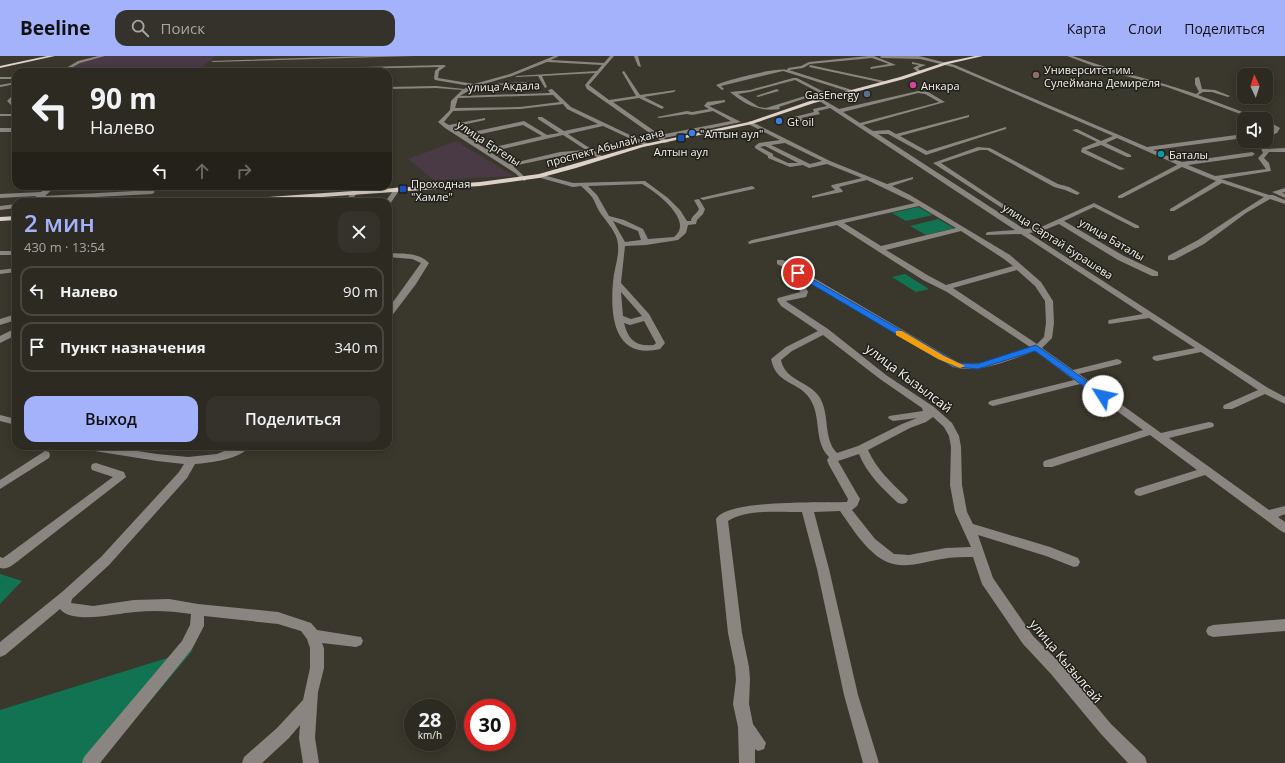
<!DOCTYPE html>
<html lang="ru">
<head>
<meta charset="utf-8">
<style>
  :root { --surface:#2c2a21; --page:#34322a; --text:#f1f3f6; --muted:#a6a7a5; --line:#48463f; --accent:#a4b2fc }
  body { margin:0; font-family:"Open Sans",sans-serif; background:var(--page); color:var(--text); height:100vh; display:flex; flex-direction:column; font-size:15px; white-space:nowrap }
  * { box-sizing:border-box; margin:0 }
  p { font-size:13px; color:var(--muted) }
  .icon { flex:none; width:22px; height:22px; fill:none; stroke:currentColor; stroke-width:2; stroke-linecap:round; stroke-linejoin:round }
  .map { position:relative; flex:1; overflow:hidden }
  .details { position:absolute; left:12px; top:142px; width:380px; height:252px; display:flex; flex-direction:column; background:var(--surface); border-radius:12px; box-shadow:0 2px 10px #0003,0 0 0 1px var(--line) }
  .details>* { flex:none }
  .banner { position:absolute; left:12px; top:12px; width:380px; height:122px; border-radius:12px; box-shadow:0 2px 10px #0003,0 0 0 1px var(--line); background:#2c2a21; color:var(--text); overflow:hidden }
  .needle { width:26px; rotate:356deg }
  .fabs { position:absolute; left:1237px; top:12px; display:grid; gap:8px }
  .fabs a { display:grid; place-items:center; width:36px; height:36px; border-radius:8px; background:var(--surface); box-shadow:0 2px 10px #0003,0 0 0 1px var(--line); font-size:20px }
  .speed { position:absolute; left:404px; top:643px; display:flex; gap:8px; font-size:20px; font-weight:700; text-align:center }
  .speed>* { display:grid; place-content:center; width:52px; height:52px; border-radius:50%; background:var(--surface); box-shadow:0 2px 10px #0003,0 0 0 1px var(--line); line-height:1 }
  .speed small { font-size:10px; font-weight:400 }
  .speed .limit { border:6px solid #d22; background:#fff; color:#111 }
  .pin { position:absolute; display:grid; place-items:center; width:34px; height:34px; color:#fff; margin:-17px; border:2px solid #fff; border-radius:50%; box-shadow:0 1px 4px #0007 }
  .me { position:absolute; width:44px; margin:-22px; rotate:305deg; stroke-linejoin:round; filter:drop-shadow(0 0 3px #0008) }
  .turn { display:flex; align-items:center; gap:14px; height:84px; padding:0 12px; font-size:18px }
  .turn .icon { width:52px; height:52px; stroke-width:2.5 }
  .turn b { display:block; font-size:28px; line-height:34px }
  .lanes { display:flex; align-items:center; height:38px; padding:0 12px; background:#0003; justify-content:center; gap:20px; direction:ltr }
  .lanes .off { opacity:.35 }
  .round { display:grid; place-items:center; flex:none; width:42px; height:42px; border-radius:12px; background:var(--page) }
  .head { display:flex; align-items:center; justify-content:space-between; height:68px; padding:0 12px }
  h1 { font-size:24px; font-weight:600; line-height:30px; color:var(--accent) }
  .action { display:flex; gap:8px; margin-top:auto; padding:8px 12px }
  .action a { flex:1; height:46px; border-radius:12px; background:var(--accent); color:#111; font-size:16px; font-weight:600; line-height:46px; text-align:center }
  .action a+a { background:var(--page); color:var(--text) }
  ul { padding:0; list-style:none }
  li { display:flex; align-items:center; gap:12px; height:50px; margin:0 8px 6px; padding:0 4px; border:2px solid var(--line); border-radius:12px }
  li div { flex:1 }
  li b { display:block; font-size:15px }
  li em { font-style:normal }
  header { display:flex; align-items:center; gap:24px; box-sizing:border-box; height:56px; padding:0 20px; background:var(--accent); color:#111 }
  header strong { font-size:19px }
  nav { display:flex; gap:22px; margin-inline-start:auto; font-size:14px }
  .search { width:280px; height:36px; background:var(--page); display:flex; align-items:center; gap:10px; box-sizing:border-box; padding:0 14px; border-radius:12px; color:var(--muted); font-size:15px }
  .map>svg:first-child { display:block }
  .industrial { fill:#4a3a46 }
  .green { fill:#127353 }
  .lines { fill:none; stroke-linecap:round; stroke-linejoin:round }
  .minor { fill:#8b8581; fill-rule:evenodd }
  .major { fill:#ded1ca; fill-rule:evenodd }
  .route { fill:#1a73e8; stroke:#114b97 }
  .slow { fill:#f59e0b }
  .education-dot { fill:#8d6e63; stroke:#201f1a; stroke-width:1.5 }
  .hotel-dot { fill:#d1479c; stroke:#201f1a; stroke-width:1.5 }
  .service-dot { fill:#5c6f8a; stroke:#201f1a; stroke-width:1.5 }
  .shop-dot { fill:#3f7fe0; stroke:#201f1a; stroke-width:1.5 }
  .transit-dot { fill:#1a4fb4; stroke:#201f1a; stroke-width:1.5 }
  .culture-dot { fill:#0f9aa8; stroke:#201f1a; stroke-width:1.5 }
  .labels { text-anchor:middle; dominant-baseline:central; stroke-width:3; stroke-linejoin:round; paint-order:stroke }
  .far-poi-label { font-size:11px; fill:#f3f2ea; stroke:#201f1a; text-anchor:start }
  .far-street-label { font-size:11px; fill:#f3f2ea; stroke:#201f1a }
  .street-label { font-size:13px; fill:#f3f2ea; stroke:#201f1a }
</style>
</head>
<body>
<header>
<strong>Beeline</strong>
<div class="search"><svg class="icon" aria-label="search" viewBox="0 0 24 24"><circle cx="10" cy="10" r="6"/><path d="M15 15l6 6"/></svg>Поиск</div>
<nav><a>Карта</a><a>Слои</a><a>Поделиться</a></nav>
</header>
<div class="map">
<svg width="1285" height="707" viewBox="0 0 1285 707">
  <rect width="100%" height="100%" fill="#3a382c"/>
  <path class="industrial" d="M105,0H216L196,16H62L76,7Z
    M456,85L514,120L434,124L408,103Z"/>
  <path class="green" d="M918,151L933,159L906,165L892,157Z
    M938,163L954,172L926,179L910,170Z
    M905,218L929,233L916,236L892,221Z
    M0,518L22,525L0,548Z
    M193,594L98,707H0V654Z"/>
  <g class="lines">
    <path class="minor" d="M98,0H105L80,7L64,16H59L78,5Z
      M366,0H415L213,6L211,5Z
      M554,0H559L551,4L604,7L610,0H614L589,29L609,44L636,40L622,16L624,15L640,39L676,34L674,36L644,41L664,51L662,53L639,42L613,46L660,79L731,65L713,55L692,59L687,58L659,62L657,61L687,55L692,56L709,53L704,50L707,46L725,44V46L709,50L741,66L664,82L669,86L664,87L587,33L585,29L595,17L542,20L547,31L545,32L538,20L517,21L515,20L597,15L602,9L547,6L512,20L477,30L460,40L550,37L548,34L552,33L571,51L651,89L646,90L603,70L568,78L605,102L600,103L590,97L560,100L513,110L526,122V124L524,125L515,117L445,72L438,66L450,54L451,45L462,34L436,32L388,33V31L436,30L464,33L470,30L435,24L434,22L435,15L439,11L212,16L198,15L444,9L446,10L439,15L438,22L474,28L510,18ZM553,39L560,46L520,51L455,52L458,42ZM563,48L567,53L598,68L564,75L542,61H538V63L559,77L547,79L524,65L463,78L453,71L485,64V62L449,69L444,66L453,55L520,53ZM523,69L542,80L486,93L467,81ZM563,79L586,94L560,96L509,108L490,96Z
      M634,0H638L641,11L638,10Z
      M868,0H874L896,9L870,13L871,11L889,8L872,2L810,8L803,12L789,14L852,34L850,36L783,15L721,30L724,33L722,34L716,29C726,24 777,11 787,14L788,12L801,10L809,6Z
      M881,0H919L955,9L1147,91L1244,78V82L1153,94L1182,106L1252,96L1255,98L1252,100L1188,109L1215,120L1266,113L1258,102L1263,97L1258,85H1264L1267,93L1285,92V96H1269L1264,102L1269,107L1271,115L1221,123L1269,139H1273L1285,144V148L1270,143L1246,157L1204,188L1174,204H1168V200L1198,184L1242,155L1264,141L1222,127L1174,155H1170V153L1216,125L1182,111L1122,142H1118V140L1177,109L1176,108L1117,82L1106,87L1131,99V101H1127L1101,89L1086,94L1125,113L1120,114L1081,96L1082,92L1097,86L1072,74L1077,73L1101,85L1113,80L953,11L920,3L882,2L880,1Z
      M1067,0H1073C1113,15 1155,24 1196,38L1199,36L1195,28V22L1199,21L1202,33L1215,34L1230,40L1228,41L1212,36H1203L1198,39L1261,63H1254L1167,31L1107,15Z
      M912,6L926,9L918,12L921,16L919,17L913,12L919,9L912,8Z
      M810,9L884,25L886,26L884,27L809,11Z
      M0,21H16V23H0Z
      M793,22H797L824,36L779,51L780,53C760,56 745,49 730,36L750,34ZM795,24L818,36L766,52L759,51L738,38L750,36Z
      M16,26V28L0,31V29Z
      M526,26L528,28L492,29L490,28Z
      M777,33L779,35L758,41L756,40Z
      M918,35L928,36L945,46L863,69L873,75L889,74L896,78L969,59V61L900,80L927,95L1006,71V73L926,99L888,78H878L1024,173L1039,172L1094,147L1139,170V172H1135L1094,151L1064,165L1124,200L1158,216V220H1152L1118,204L1059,168L1042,175L1029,177L1268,332L1285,341V348L1265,338L1232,353H1224L1223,351L1224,349L1258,334L1201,296L1157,305L1154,304L1152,302L1154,300L1195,292L1149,262L1109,268L1108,266L1109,264L1143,258L1021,178L986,179V177L988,176L1015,174L830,52L818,55L820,58L801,62L813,69V71H809L794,61L814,56L813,53L827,50L818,44L820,42L839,53ZM918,37L925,38L939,46L860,67L843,56Z
      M14,38H16V41L12,45L16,50L14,52L7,45Z
      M0,58H16V60H0Z
      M1266,64L1280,72L1277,77L1266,82V78L1273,75L1274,73L1266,68Z
      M750,65L830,105L887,128L913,121V123L892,130L910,139L1010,199L1041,226L1053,245L1054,267L1052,282L1042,292L1073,314L1117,303L1120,304L1122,306L1120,308L1079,318L1161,377L1209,366L1213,367L1214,369L1213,371L1169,382L1269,454L1285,450V458L1278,461L1285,466V477L1281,475L1205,419L1140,440L1136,439L1134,436L1136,433L1197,414L1150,379L1052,411H1044L1043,408L1044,405L1143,374L1080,328L993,350L990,349L988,347L990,345L1074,324L1035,295C1009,304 981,318 953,311L793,217L804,228L808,236L806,241L786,245L787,246L828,273L886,319L934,351L952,367L959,380L961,391L962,429L967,456L973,468L1050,491L1078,502L1080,506L1078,510L1074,511L1046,500L978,479L993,522L1033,580L1061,608L1111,668L1145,701L1147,707H1128L1101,678L1051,618L1023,588L982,528L973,501C963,501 952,501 942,503C924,506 903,514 885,505C866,495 852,472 840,455L814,456L829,513L858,639L879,707H863L844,639L817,513L802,456C782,456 745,453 728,465L742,577L749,611L750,624L749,648L753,668L766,687L764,693L758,695L755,693V707H739L738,671L733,648L736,624L735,611L728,577L716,463C727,443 823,447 847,446L848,443L829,409L827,404L829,401C813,385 822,361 810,343C799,325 776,329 771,303L786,291L818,275L781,250L777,244L778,242L800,236L798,231L782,214L785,212L777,208V204H783L959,307C983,311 1007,299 1030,291L947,236L923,224L837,169L749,188L748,186L752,184L915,147L867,124L839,131L843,135L842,136L812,142V140L835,134L831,130L832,129L862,122L827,108L809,112L803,109L790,111L768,102V100L755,92V90L759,87L780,84L748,68V66ZM785,87L822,105L810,108L771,89ZM765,90L798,107H788L773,100V98L760,91ZM919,150L956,172L881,190L844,167ZM961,175L1004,203L1013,210L946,229L929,220L886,194ZM1017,214L1035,230L1045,245L1046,267L1044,281L1037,288L953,232ZM823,279L880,323L922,352L923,355L889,360L888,362L893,365L917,362L902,368L858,390L837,397C822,382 831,356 818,339C807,325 785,324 781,304L792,295ZM933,361L944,371L949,380L951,391L950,429L955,456L971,491L946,492L909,499L894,498L875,483L852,454L857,450L860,443L838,405L859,398C867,418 882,432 898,447L902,448L906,447L908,444L906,441C891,426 877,414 868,394L910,372L926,366Z
      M0,72H16V76H0Z
      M978,91L990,92L1058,128L1069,131L1080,137L1077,139L1065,134L1054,131L987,94H980L941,107L1027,164L1022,165L933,107Z
      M539,118L573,127L645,125L668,142L680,154L687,165H691C691,160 697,158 699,153L694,144L699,143L705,153L703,158L697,164L696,168L688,169L686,177L678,184L646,189L625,190L621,227L649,258L665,287L660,293C614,304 610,260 613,226C614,212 621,197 617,183C614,173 605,164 599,155C596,150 595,145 592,141C589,137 585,134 581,130L573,131L537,121V119ZM642,128C656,136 695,165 674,181L648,183L643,173L624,164L609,160L597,139L588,130ZM613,165L638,175L641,184L625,186ZM621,236L642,260L631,263L623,260ZM644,265L656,287L654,289C636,291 628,284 624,267L630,269Z
      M49,130H56L45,140L152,134L155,136L152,138L38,144L35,142L36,140L0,142V138L41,136Z
      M752,130L755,132L754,133L703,144L700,142Z
      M397,131L400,133L390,148L388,149V146H385L395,132Z
      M1285,132V136L1282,137L1285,138V142L1272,136Z
      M355,134L358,136L350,146H344L353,135Z
      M303,139L308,140L299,146H291Z
      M16,148V152L0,154V150Z
      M0,195H16V199H0Z
      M388,197C402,198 419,196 429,207L416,228L391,261L388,262V253L421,207L412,203L388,201Z
      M16,212V216L0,218V214Z
      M16,258V264L0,269V263Z
      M16,272V279L0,287V280Z
      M0,359L16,363V369L0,365Z
      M81,390H105L157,398L188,401L217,398L237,390H250C241,403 210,407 195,408L187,422L109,509L72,543L71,547L93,550L134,544L169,543L198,548L278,556L311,567L317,574L361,581L363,585L361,589L356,591L322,587L324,592V612L318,636L315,682L319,707H303L299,682L300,669L289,682L262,707H242L244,701L277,672L303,644L310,612V592L307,583L301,575L278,568L204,560V570L192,593L100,707H82L84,701L182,585L190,569L191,558C172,555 154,554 135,556C118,557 73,569 60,553L5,599L0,601V586L62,536L101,501L179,416L184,408L157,405L82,393Z
      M45,395L49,396L50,399L49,402L0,433V424Z
      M96,407L124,416L126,421L18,505C13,509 7,514 0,512V501L3,502L10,497L113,421L92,414L91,411L92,408Z
      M1285,563V575L1213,581L1208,579L1206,575L1208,571L1213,569Z"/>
    <path class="major" d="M47,0H55L0,12V10Z
      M975,0H983L948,8L904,23L814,47L752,68L643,91L576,112L539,122L480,130L251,146H221L224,144L480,126L539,118L640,89L749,66L810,45L900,21L946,6Z
      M16,160V164L0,165V161Z"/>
  </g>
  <path class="route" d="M798,215L958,307L977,308L1036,289L1108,340L1106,342H1100L1035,295L978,313L956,311L938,303L796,219L795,217Z"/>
  <path class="slow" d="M896,275H902L944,300L965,310L960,312L938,303L896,279Z"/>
  <circle class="education-dot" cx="1036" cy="19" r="4"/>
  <circle class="hotel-dot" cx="913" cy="29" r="4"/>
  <circle class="service-dot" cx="867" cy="38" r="4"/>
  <g class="shop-dot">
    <circle cx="779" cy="65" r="4"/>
    <circle cx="692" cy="77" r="4"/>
  </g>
  <g class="transit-dot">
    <rect x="677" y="78" width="8" height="8" rx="2"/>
    <rect x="399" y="129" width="8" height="8" rx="2"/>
  </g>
  <circle class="culture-dot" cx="1161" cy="98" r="4"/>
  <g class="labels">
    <g class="far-poi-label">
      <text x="1044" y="13">Университет им.<tspan x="1044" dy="13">Сулеймана Демиреля</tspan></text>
      <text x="921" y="29">Анкара</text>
      <text x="859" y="38" text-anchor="end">GasEnergy</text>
      <text x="787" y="65">Gt oil</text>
      <text x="700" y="77">"Алтын аул"</text>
      <text x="681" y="95" text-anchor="middle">Алтын аул</text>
      <text x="1169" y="98">Баталы</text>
      <text x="411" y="127">Проходная<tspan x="411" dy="13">"Хамле"</tspan></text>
    </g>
    <g class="far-street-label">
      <text transform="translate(504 30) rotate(-2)">улица Акдала</text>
      <text transform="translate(489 87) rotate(33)">улица Ергелы</text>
      <text transform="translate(605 91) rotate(-15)">проспект Абылай хана</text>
      <text transform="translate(1112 183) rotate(30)">улица Баталы</text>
      <text transform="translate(1058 185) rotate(33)">улица Сартай Бурашева</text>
    </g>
    <g class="street-label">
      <text transform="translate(909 322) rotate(37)">улица Кызылсай</text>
      <text transform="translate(1066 605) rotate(50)">улица Кызылсай</text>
    </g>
  </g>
</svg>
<div class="fabs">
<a><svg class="needle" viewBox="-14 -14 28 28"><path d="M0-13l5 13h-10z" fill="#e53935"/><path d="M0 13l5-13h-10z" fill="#a6a7a5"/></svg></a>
<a><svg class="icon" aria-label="sound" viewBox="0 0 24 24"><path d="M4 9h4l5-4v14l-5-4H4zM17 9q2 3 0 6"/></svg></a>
</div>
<div class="speed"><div>28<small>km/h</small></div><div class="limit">30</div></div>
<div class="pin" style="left:798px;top:217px;background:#d93025"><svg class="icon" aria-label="arrive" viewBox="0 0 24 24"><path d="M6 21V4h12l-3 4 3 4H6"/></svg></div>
<svg class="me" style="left:1103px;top:340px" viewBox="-20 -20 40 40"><circle r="19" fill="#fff"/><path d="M0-13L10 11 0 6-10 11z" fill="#1a73e8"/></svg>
<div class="banner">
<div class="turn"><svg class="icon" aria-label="left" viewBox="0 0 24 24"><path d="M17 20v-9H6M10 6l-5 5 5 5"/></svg><div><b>90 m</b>Налево</div></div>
<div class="lanes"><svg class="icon" aria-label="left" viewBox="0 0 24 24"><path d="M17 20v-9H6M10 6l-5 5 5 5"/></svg><svg class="icon off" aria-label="ahead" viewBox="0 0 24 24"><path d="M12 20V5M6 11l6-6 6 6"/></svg><svg class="icon off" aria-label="right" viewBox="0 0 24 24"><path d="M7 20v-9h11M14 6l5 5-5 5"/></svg></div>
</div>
<section class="details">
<div class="head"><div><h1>2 мин</h1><p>430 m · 13:54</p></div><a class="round"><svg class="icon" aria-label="close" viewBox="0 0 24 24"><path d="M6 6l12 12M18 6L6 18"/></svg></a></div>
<ul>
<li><svg class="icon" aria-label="left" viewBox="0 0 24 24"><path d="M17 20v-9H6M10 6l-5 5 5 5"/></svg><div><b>Налево</b></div><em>90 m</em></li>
<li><svg class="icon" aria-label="arrive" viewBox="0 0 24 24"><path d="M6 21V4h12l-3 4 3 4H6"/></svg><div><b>Пункт назначения</b></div><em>340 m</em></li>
</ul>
<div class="action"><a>Выход</a><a>Поделиться</a></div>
</section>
</div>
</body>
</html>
